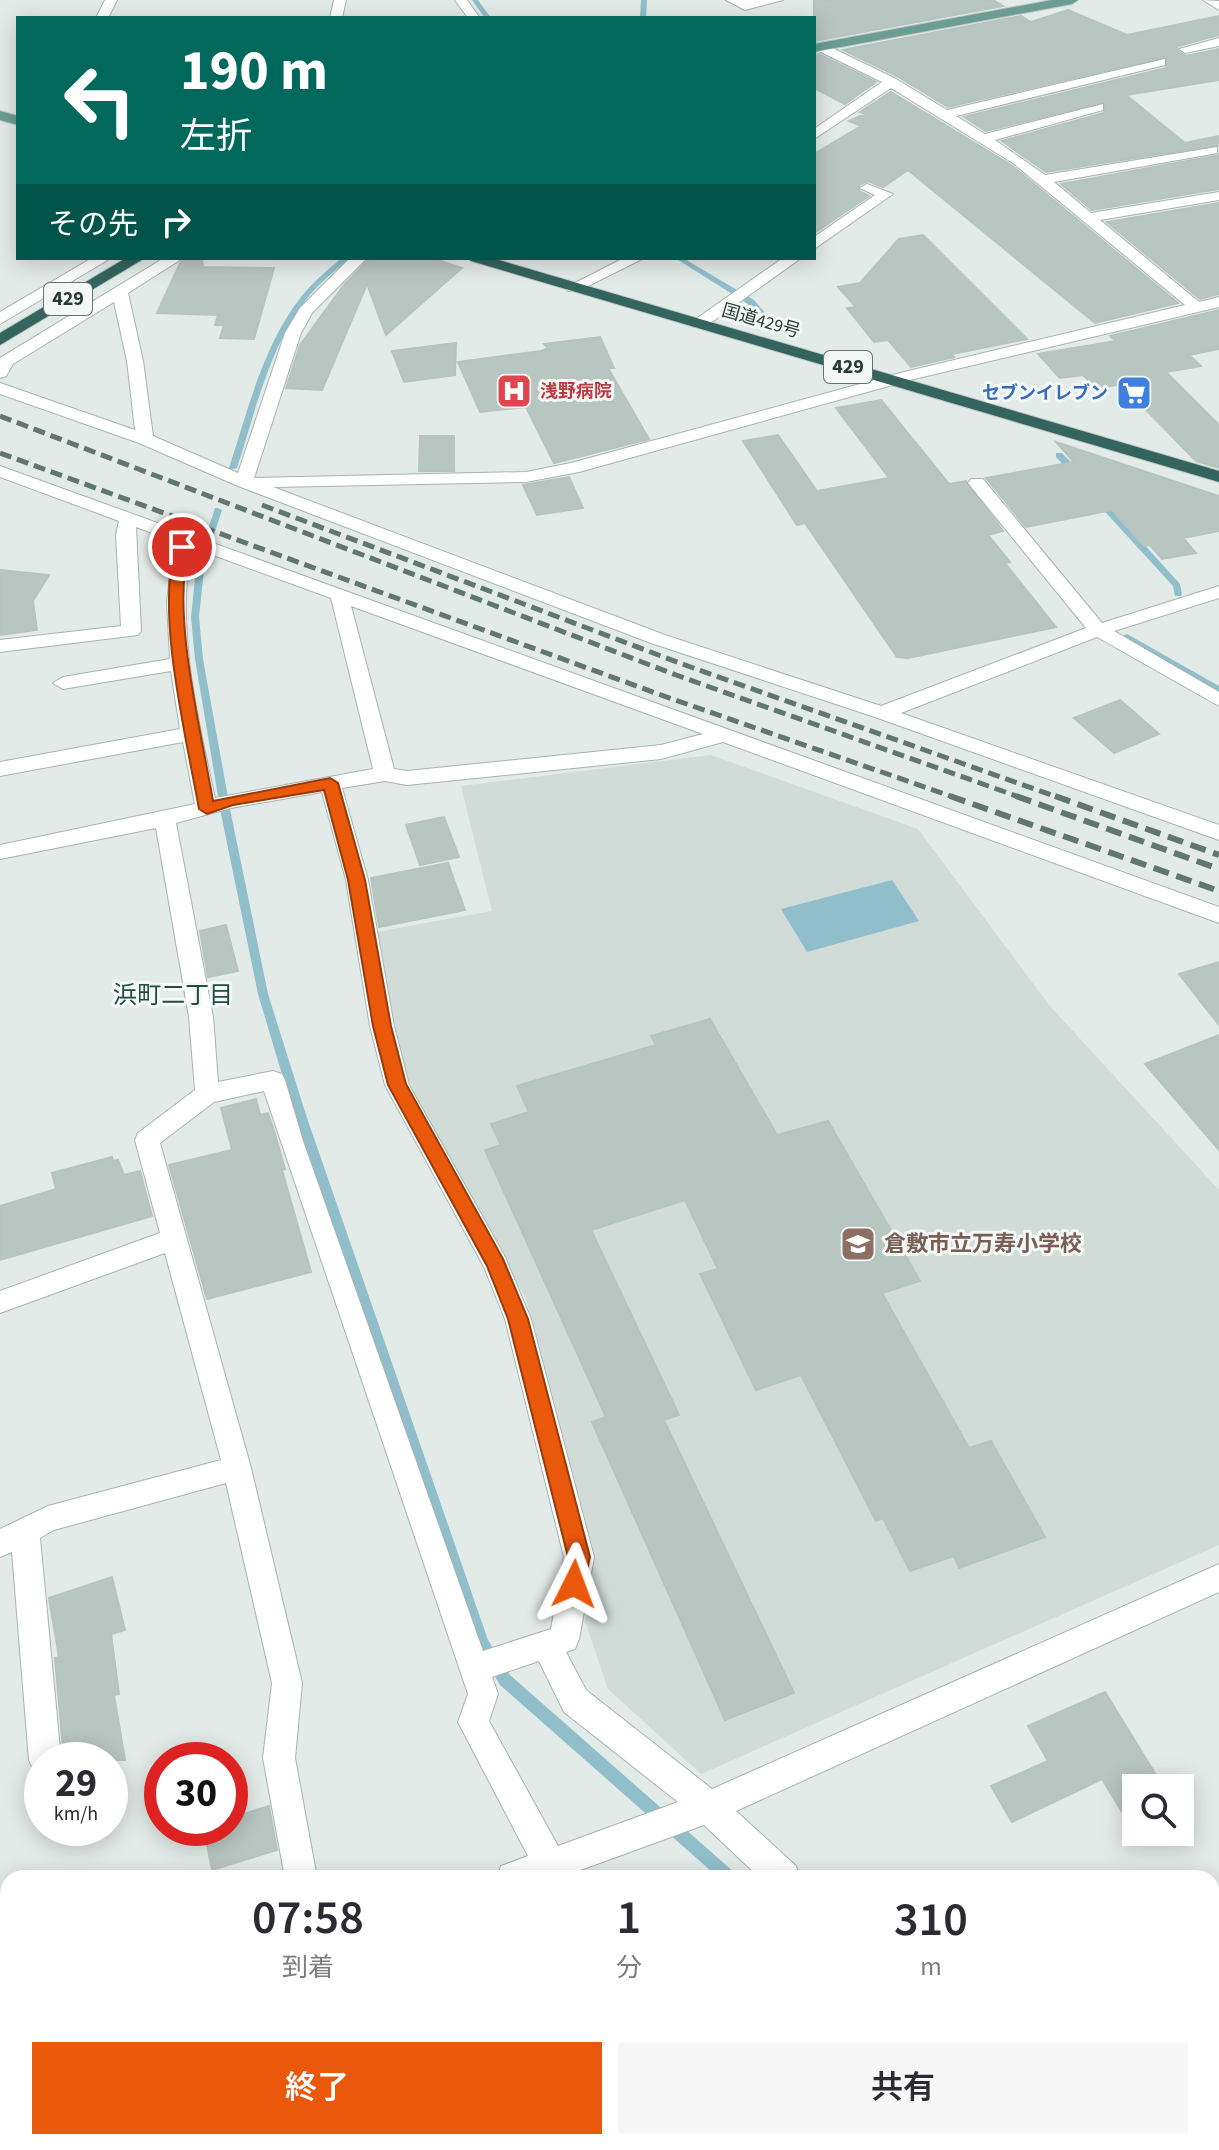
<!DOCTYPE html>
<html lang="ja">
<head>
<meta charset="utf-8">
<style>
  :root { --surface:#fff; --page:#f7f7f7; --text:#2b2b33; --muted:#7c7c81; --accent:#ea580c }
  body { margin:0; font-family:"Source Sans 3","Noto Sans JP",sans-serif; background:var(--page); color:var(--text); height:100vh; display:flex; flex-direction:column; font-size:30px; white-space:nowrap }
  * { box-sizing:border-box; margin:0 }
  p { font-size:26px; color:var(--muted) }
  .icon { flex:none; width:44px; height:44px; fill:none; stroke:currentColor; stroke-width:2; stroke-linecap:round; stroke-linejoin:round }
  .map { position:relative; flex:1; overflow:hidden }
  .drawer { position:absolute; left:0px; top:1870px; width:1220px; height:280px; display:flex; flex-direction:column; background:var(--surface); border-radius:24px 24px 0 0; box-shadow:0 4px 20px #0003 }
  .drawer>* { flex:none }
  .banner { position:absolute; left:16px; top:16px; width:800px; height:244px; border-radius:0px; box-shadow:0 4px 20px #0003; background:#00695c; color:#fff; overflow:hidden }
  .fabs { position:absolute; left:1122px; top:1774px; display:grid; gap:16px }
  .fabs a { display:grid; place-items:center; width:72px; height:72px; border-radius:0px; background:var(--surface); box-shadow:0 4px 20px #0003; font-size:40px }
  .speed { position:absolute; left:24px; top:1742px; display:flex; gap:16px; font-size:40px; font-weight:700; text-align:center }
  .speed>* { display:grid; place-content:center; width:104px; height:104px; border-radius:50%; background:var(--surface); box-shadow:0 4px 20px #0003; line-height:1 }
  .speed small { font-size:20px; font-weight:400 }
  .speed .limit { border:12px solid #d22; background:#fff; color:#111 }
  .pin { position:absolute; display:grid; place-items:center; width:68px; height:68px; color:#fff; margin:-34px; border:4px solid #fff; border-radius:50%; box-shadow:0 2px 8px #0007 }
  .me { position:absolute; width:88px; margin:-44px; rotate:3deg; stroke-linejoin:round; filter:drop-shadow(0 0 6px #0008) }
  .turn { display:flex; align-items:center; gap:28px; height:168px; padding:0 32px; font-size:36px }
  .turn .icon { width:104px; height:104px; stroke-width:2.5 }
  .turn b { display:block; font-size:56px; line-height:68px }
  .then { display:flex; align-items:center; height:76px; padding:0 32px; background:#0003; gap:16px; font-size:30px }
  .eta { display:flex; justify-content:space-evenly; align-items:center; height:136px; text-align:center }
  .eta b { font-size:48px; font-weight:600; line-height:56px }
  .cta { display:flex; gap:16px; margin-top:auto; padding:16px 32px }
  .cta a { flex:1; height:92px; border-radius:0px; background:var(--accent); color:#fff; font-size:32px; font-weight:600; line-height:92px; text-align:center }
  .cta a+a { background:var(--page); color:var(--text) }
  .map>svg:first-child { display:block }
  .built { fill:#d1dbd7 }
  .water { fill:#90becb }
  .lines { fill:none; stroke-linecap:round; stroke-linejoin:round }
  .stream { fill:#90becb; fill-rule:evenodd }
  .building { fill:#b8c6c1; stroke:#b6c4bf; stroke-width:2 }
  .minor-casing { stroke:#a6b3af; stroke-width:2 }
  .major-casing { stroke:#c2c8c7; stroke-width:2 }
  .highway-casing { stroke:#c2c8c7; stroke-width:2 }
  .minor { fill:#fff; fill-rule:evenodd }
  .major { fill:#6b9d93; fill-rule:evenodd }
  .highway { fill:#33645d; fill-rule:evenodd }
  .rail-far1 { stroke:#5f7671; stroke-width:5; stroke-dasharray:12 6; stroke-linecap:butt }
  .rail { stroke:#5f7671; stroke-width:6; stroke-dasharray:16 8; stroke-linecap:butt }
  .route { fill:#ea580c; stroke:#983908; stroke-width:2 }
  .labels { text-anchor:middle; dominant-baseline:central; stroke-width:6; stroke-linejoin:round; paint-order:stroke }
  .far-street-label { font-size:18px; fill:#243b36; stroke:#f3f8f6 }
  .far-health-label { font-size:18px; font-weight:bold; fill:#be3a42; stroke:#f3f8f6; text-anchor:start }
  .far-shop-label { font-size:18px; font-weight:bold; fill:#366cbe; stroke:#f3f8f6; text-anchor:end }
  .shield { fill:#f3f8f6; stroke:#627470; stroke-width:2 }
  .shield-label { font-size:20px; font-weight:bold; fill:#243b36 }
  .education-label { font-size:22px; font-weight:bold; fill:#785e54; stroke:#f3f8f6; text-anchor:start }
  .neighbourhood-label { font-size:24px; fill:#224b44; stroke:#f3f8f6 }
</style>
</head>
<body>
<div class="map">
<svg width="1219" height="2150" viewBox="0 0 1219 2150">
  <rect width="100%" height="100%" fill="#e3ebe8"/>
  <path class="built" d="M711,755L918,829L1049,1005L1219,1190V1545L701,1774L608,1689L585,1621L594,1553L526,1299L414,1092L401,1059L376,932L492,911L461,786Z"/>
  <path class="water" d="M892,880L919,921L807,952L781,909Z"/>
  <g class="lines">
    <path class="stream" d="M472,0H478L491,18H485Z
      M641,0H647L646,18H640Z
      M342,258H349C334,272 318,284 305,301C269,349 255,412 237,468L230,470L229,468C248,410 263,345 301,297C313,282 327,270 342,258Z
      M675,258H683L754,300L778,328V332H772L748,304Z
      M1056,453H1062L1078,470V474H1072L1056,457Z
      M1096,498H1102L1180,584L1182,594L1181,596H1175L1173,586L1096,502Z
      M215,508H218L222,510L214,535L210,537L206,535Z
      M201,557L205,560L199,617L203,659L231,814L268,994L307,1118L488,1640L510,1675L735,1873L737,1878H719L500,1685L475,1643L295,1118L258,994L221,814L195,659L191,617L197,560Z
      M1127,634L1219,686V693L1124,639V635Z
      M1026,2142H1046L1051,2150H1031Z"/>
  </g>
  <path class="building" d="M814,0H993L1003,6L814,41Z
    M1068,10L1127,35L1219,16V35L1178,46L1176,50L1186,56L1219,49V80L1126,95L1185,143L1219,136V145L1046,172L1002,141L1104,113L1105,102L986,131L964,117L1166,68L1167,57L948,107L897,76L843,50L1021,16L1031,22Z
    M819,54L876,82L845,104L814,88V55Z
    M891,92L1011,165L1178,303L1095,323L908,170L883,187L868,181L859,185V191L869,196L814,233V154L861,126L849,121L865,114L860,112Z
    M1219,155V189L1092,210L1061,184Z
    M1219,203V294L1200,299L1107,222Z
    M923,235L1027,339L952,354L954,357L911,367L888,340L874,342L847,308L856,307L838,287L860,283L899,239Z
    M186,258H202L203,267L274,268L254,339L220,338L224,325H215L218,315L157,313L180,263Z
    M370,258H431L462,268L386,335L367,284L322,390L286,388L300,345L344,285Z
    M1219,310V349L1189,355L1201,366L1166,372L1219,425V468L1196,461L1121,384L1097,389L1083,375L1060,378L1038,354L1116,341L1110,336Z
    M600,337L614,368H608L649,439L554,463L526,407L480,412L458,362L541,351L548,348L544,344Z
    M456,343L455,375L404,382L392,351Z
    M881,400L949,484L966,481L1003,531L988,535L1010,562L1005,563L1056,627L908,658L897,657L805,523L797,525L743,441L778,435L817,491L889,478L836,408Z
    M420,436H454V471H419Z
    M1056,442L1219,496V531L1183,538L1196,553L1162,559L1150,545L1144,546L1112,510L1026,527L986,478L1074,462Z
    M569,477L583,508L537,515L523,485Z
    M0,570L49,575L33,601L37,630L0,635Z
    M1120,700L1159,734L1114,753L1074,718Z
    M444,817L459,857L420,865L406,825Z
    M448,863L465,910L379,927L371,878Z
    M226,925L238,971L208,977L200,931Z
    M1219,962V1025L1179,974Z
    M710,1019L777,1135L828,1121L920,1281L882,1293L969,1448L991,1441L1045,1537L959,1568L954,1556L910,1571L883,1518L876,1521L801,1375L756,1390L700,1274L718,1269L685,1200L591,1230L679,1415L664,1420L794,1693L725,1720L592,1422L606,1417L485,1150L501,1145L491,1124L529,1112L517,1086L656,1045L651,1036Z
    M1219,1035V1150L1145,1064Z
    M256,1099L260,1115L268,1113L275,1134L285,1169L282,1170L311,1272L207,1299L169,1165L232,1150L221,1108Z
    M112,1157L113,1161L118,1160L124,1175L140,1171L152,1216L0,1260V1206L56,1189L52,1173Z
    M112,1577L125,1630L111,1634L119,1694L114,1695L125,1760H64L55,1658L59,1657L49,1598Z
    M1105,1692L1164,1788H1136V1835L1102,1779L1012,1822L991,1786L1048,1761L1028,1726Z
    M269,1806L277,1850L212,1870L204,1828H230V1818Z"/>
  <g class="lines">
    <defs>
      <path id="minor" d="M105,0H117L108,18H96Z
        M334,0H346L342,18H330Z
        M455,0H467L480,18H468Z
        M726,0H783L745,10Z
        M1203,0L1219,1V10Z
        M1219,38V46L1185,53L1179,49Z
        M822,43L896,79L947,110L1165,59V65L956,116L985,134L1103,104V110L995,140L1045,175L1217,147V153L1212,154L1054,182L1091,213L1219,192V200L1100,220L1199,302L1219,297V307L914,379L579,472L526,482L273,487L665,635L881,706L1086,628L968,483L971,479H983L1102,623L1219,586V598L1114,631L1219,692V706L1097,637L901,713L1219,825V840L875,717L651,643L238,486L139,443L0,394V383L135,430L127,361L114,302L13,364L6,376L0,378V358L164,258H183L128,293L143,361L153,436L238,473L285,333L300,308L350,258H367L312,313L301,333L254,478L526,472L571,463L904,372L1185,305L1013,163L891,88L814,139V129L882,82L817,50V44Z
        M867,184L893,194L814,249V237L875,195L860,188Z
        M92,258H111L0,324V312Z
        M624,258H644L578,291H568L565,288Z
        M783,258H801L705,327H693V321Z
        M0,466L1219,907V923L723,742L661,759L407,785L385,781L342,788L368,880L394,1026L409,1085L505,1257L531,1319L594,1557L579,1639L575,1649L566,1652L586,1690L712,1789L1219,1564V1592L736,1811L796,1866L800,1878H760L704,1825L575,1872L577,1878H497L501,1866L528,1856L458,1722L468,1694L264,1091L214,1102L160,1143L251,1468L302,1683L295,1758L317,1878H285L263,1758L272,1683L226,1483L54,1530L40,1538L61,1760H42V1774L34,1771L29,1760L12,1552L0,1557V1529L48,1506L221,1460L165,1253L0,1313V1291L160,1233L135,1140L138,1133L195,1090L189,1017L156,828L0,859V845L195,804L183,742L0,776V762L180,729L171,671L63,689L53,683L63,677L170,659L167,602L174,541L136,527L141,631L138,635L0,652V640L121,626L116,535L119,521L0,477ZM191,547L331,598L373,769L215,798C197,716 176,631 191,547ZM351,606L703,734L661,745L407,771L394,769ZM322,792L346,880L370,1026L385,1085L484,1267L505,1319L564,1557L551,1629L483,1651L303,1141L285,1080L282,1074L273,1071L218,1082L213,1017L176,823L231,808ZM539,1661L564,1712L678,1802L558,1846L489,1721L498,1694L492,1677Z
        M8,2042V2076L0,2079V2045Z
        M201,2142H237L236,2150H200Z
        M700,2142H738L742,2150H704Z
        M1058,2142H1100L1104,2150H1062Z"/>
      <path id="major" d="M1052,0H1078L1072,4L814,52V44Z
        M0,111L18,116V125L0,120Z"/>
      <path id="highway" d="M126,258H145L0,345V333Z
        M468,258H492L1219,471V482L471,261Z"/>
    </defs>
    <use href="#minor" class="minor-casing"/>
    <use href="#major" class="major-casing"/>
    <use href="#highway" class="highway-casing"/>
    <use href="#minor" class="minor"/>
    <use href="#major" class="major"/>
    <use href="#highway" class="highway"/>
    <path class="rail-far1" d="M0,416L676,675L1022,798
      M0,453L661,695L956,798
      M262,505L685,665L1060,798"/>
    <path class="rail" d="M950,796L1219,891
      M1016,796L1219,869
      M1055,796L1219,855"/>
  </g>
  <path class="route" d="M182,543L189,547C171,615 201,730 213,801L330,778L338,783L365,880L391,1026L406,1084L503,1259L528,1319L590,1557L582,1592L574,1595L566,1592L563,1584L568,1557L508,1319L487,1266L388,1085L373,1026L348,880L324,790L233,805L207,814L199,809C186,736 156,616 175,547Z"/>
  <defs>
    <symbol id="hospital-square" viewBox="-11 -11 22 22"><rect x="-9" y="-9" width="18" height="18" rx="4" fill="#e0444e" stroke="#f3f8f6"/><path d="M-5-5h3v3.5h4V-5h3V5h-3V1.5h-4V5h-3Z" fill="#fff"/></symbol>
    <symbol id="supermarket-square" viewBox="-11 -11 22 22"><rect x="-9" y="-9" width="18" height="18" rx="4" fill="#3f7fe0" stroke="#f3f8f6"/><path d="M-6-5.5h2.5l.6 2H6L4.5 2H-2.5L-4.4-4H-6ZM-1.5 3.2a1.3 1.3 0 1 0 .1 0ZM3 3.2a1.3 1.3 0 1 0 .1 0Z" fill="#fff"/></symbol>
    <symbol id="school-square" viewBox="-11 -11 22 22"><rect x="-9" y="-9" width="18" height="18" rx="4" fill="#8d6e63" stroke="#f3f8f6"/><path d="M0-5L7-2L0 1L-7-2ZM-4 1L0 2.5L4 1V4Q0 6-4 4Z" fill="#fff"/></symbol>
  </defs>
  <g fill-rule="evenodd">
    <use href="#hospital-square" x="494" y="371" width="40" height="40"/>
    <use href="#supermarket-square" x="1114" y="373" width="40" height="40"/>
    <use href="#school-square" x="838" y="1224" width="40" height="40"/>
  </g>
  <g class="labels">
    <g class="far-street-label">
      <text transform="translate(761 321) rotate(16)">国道429号</text>
    </g>
    <g class="far-health-label">
      <text x="540" y="391">浅野病院</text>
    </g>
    <g class="far-shop-label">
      <text x="1108" y="393">セブンイレブン</text>
    </g>
    <g class="shield">
      <rect x="44" y="283" width="48" height="32" rx="6"/>
      <rect x="824" y="351" width="48" height="32" rx="6"/>
    </g>
    <g class="shield-label">
      <text x="68" y="299">429</text>
      <text x="848" y="367">429</text>
    </g>
    <g class="education-label">
      <text x="884" y="1244">倉敷市立万寿小学校</text>
    </g>
    <g class="neighbourhood-label">
      <text x="173" y="995">浜町二丁目</text>
    </g>
  </g>
</svg>
<div class="fabs">
<a><svg class="icon" aria-label="search" viewBox="0 0 24 24"><circle cx="10" cy="10" r="6"/><path d="M15 15l6 6"/></svg></a>
</div>
<div class="speed"><div>29<small>km/h</small></div><div class="limit">30</div></div>
<div class="pin" style="left:182px;top:547px;background:#d93025"><svg class="icon" aria-label="arrive" viewBox="0 0 24 24"><path d="M6 21V4h12l-3 4 3 4H6"/></svg></div>
<svg class="me" style="left:574px;top:1584px" viewBox="-20 -20 40 40"><path d="M0-17L14 15 0 8-14 15z" fill="#ea580c" stroke="#fff" stroke-width="4"/></svg>
<div class="banner">
<div class="turn"><svg class="icon" aria-label="left" viewBox="0 0 24 24"><path d="M17 20v-9H6M10 6l-5 5 5 5"/></svg><div><b>190 m</b>左折</div></div>
<div class="then">その先<svg class="icon" aria-label="right" viewBox="0 0 24 24"><path d="M7 20v-9h11M14 6l5 5-5 5"/></svg></div>
</div>
<section class="drawer">
<div class="eta">
<div><b>07:58</b><p>到着</p></div>
<div><b>1</b><p>分</p></div>
<div><b>310</b><p>m</p></div>
</div>
<div class="cta"><a>終了</a><a>共有</a></div>
</section>
</div>
</body>
</html>
